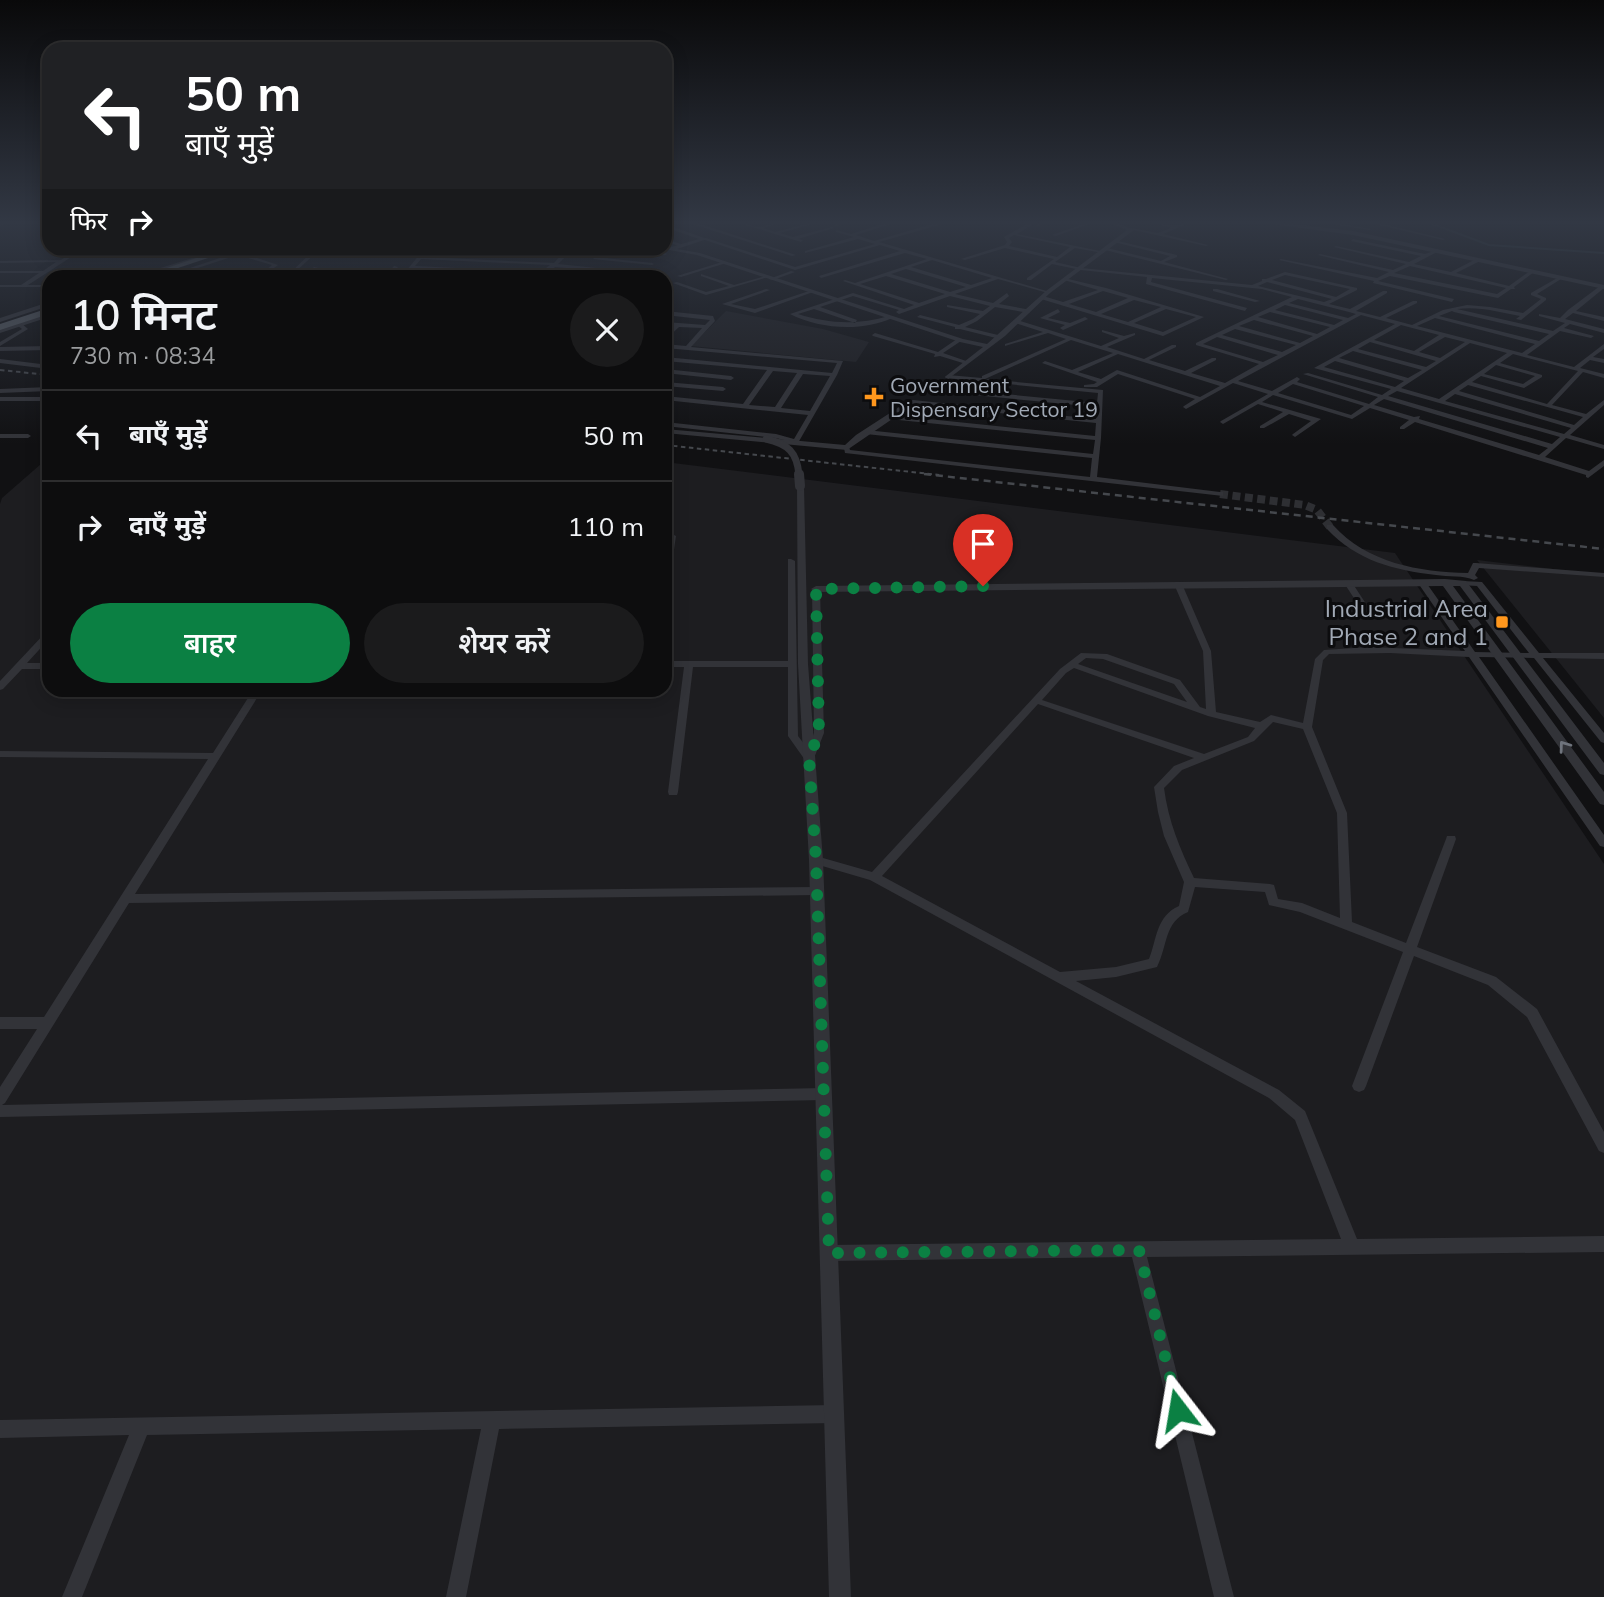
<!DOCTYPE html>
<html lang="hi">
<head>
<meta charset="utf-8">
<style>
  :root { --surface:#0d0d0e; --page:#1b1b1c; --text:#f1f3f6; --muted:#9a9c9e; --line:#2d2d2e; --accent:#0b8043 }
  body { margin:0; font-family:Mulish,"Noto Sans Devanagari",sans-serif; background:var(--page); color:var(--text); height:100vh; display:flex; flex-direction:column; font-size:26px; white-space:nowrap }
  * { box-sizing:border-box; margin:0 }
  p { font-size:23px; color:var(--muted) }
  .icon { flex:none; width:38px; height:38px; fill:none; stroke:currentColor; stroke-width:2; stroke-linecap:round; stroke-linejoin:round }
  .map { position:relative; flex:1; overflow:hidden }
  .panel { position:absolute; left:42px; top:270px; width:630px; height:427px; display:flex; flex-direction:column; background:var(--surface); border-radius:21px; box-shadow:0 4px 18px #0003,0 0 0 2px var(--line) }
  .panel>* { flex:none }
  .guide { position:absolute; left:42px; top:42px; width:630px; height:214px; border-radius:21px; box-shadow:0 4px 18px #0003,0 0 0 2px var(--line); background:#202124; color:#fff; overflow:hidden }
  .pin { position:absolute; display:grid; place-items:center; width:60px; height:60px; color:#fff; margin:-72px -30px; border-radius:50% 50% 50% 0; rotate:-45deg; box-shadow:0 0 7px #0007 }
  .pin .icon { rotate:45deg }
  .me { position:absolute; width:77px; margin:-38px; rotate:346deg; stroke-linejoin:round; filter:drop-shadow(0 0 5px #0008) }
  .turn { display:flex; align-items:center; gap:24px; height:147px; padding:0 28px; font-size:32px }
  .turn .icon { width:91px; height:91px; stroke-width:2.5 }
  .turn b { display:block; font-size:49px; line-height:60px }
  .then { display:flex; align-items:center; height:66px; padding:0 28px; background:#0003; gap:14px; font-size:26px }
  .round { display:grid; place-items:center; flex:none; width:74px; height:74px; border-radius:37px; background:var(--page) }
  .headline { display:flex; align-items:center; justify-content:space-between; height:119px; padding:0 28px }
  h1 { font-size:42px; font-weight:600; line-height:52px }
  .cta { display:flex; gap:14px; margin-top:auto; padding:14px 28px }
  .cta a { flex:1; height:80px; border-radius:42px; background:var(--accent); color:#fff; font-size:28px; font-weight:600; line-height:80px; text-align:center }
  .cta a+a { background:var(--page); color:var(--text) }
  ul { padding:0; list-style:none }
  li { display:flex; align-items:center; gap:21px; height:91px; padding:0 28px; border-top:2px solid var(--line) }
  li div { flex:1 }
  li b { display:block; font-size:26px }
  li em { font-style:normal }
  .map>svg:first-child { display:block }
  .built { fill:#1d1d20 }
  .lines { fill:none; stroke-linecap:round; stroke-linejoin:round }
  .stream { stroke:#263237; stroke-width:2 }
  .minor-tunnel { stroke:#2e2f33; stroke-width:8; stroke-dasharray:8 4.5; stroke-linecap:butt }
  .minor { fill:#323338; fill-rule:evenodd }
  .tertiary { fill:#323338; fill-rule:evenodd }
  .trunk { fill:#555a60; fill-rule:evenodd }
  .rail-far1 { stroke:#45484d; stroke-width:2; stroke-dasharray:4.5 3.5; stroke-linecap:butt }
  .rail { stroke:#45484d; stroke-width:2.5; stroke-dasharray:7 5; stroke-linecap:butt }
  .tertiary-bridge-far1 { stroke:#323338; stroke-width:7 }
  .tertiary-bridge { stroke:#323338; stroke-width:10 }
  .oneway { stroke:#6f747d }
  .route { stroke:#0b8043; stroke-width:12; stroke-dasharray:0 21.6 }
  .poi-dot { fill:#ff971d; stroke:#0c0c0e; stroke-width:2.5 }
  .labels { text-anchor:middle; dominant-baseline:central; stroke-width:6; stroke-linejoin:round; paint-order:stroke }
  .far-poi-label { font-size:21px; fill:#a1a9b5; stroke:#0c0c0e; text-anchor:start }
  .poi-label { font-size:24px; fill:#a1a9b5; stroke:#0c0c0e; text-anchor:end }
</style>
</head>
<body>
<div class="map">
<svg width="1604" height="1597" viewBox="0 0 1604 1597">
  <rect width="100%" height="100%" fill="#111113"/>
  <path class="built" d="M726,311L823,329L869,342L856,362L691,346Z
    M49,457V690H665V462L1395,553L1604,864V1597H0V504L2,498Z
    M1477,560L1604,575V718Z"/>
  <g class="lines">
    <path class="stream" d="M1422,220L1489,245L1604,253"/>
    <path class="minor-tunnel" d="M1220,494L1305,505L1317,510L1330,527"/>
    <path class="minor" d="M680,220H688L796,255L792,256Z
      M730,220C740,220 750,227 759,227C769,226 778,220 789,220L763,228L775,232L814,222L816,223L780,233L793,237L832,227L834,228L798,239L803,240L801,242Z
      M846,220H854L836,226L834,225Z
      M895,220H903L856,235L874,241L946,220V223L879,242L1050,292L1048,293L998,279L955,294L993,303L1007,293L1009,296L999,304L1031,310L1029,313L995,307L977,321L965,327L1002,336L1003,337L1000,339L960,329H955V327L917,317L920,315L959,325L973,319L980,314L947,307V305L983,311L990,306L950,296L899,314L896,312L899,310L853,296L820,307L857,320L855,323L814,309L798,314C829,324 858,325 889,316L892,318C862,332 819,329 790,314L853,293L904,309L914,305L843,281L845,280L855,283L927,259L905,253L821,278L819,276L900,251L880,245L795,270L702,239L706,238L795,267L875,244L858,239L805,253V251L854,237L836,232V230L851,234ZM932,260L992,278L971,285L911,267ZM906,269L966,287L950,292L891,274ZM886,276L945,294L919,303L860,284Z
      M1034,220H1040L1017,234L1105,252L1103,253L1075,248L1055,262L1081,268L1252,285L1262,281V279H1266L1285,272L1357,288V290L1329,304L1350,309L1383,291H1387V293L1356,311L1380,317L1413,301H1417V303L1386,318L1412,325L1443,310L1467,305L1490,307L1523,313L1541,299L1531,295V293L1559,277L1561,279L1537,294L1546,298V300L1521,320L1516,319L1520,316C1499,312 1479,306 1457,309L1553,331L1565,323L1539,316V314L1560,318L1568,310L1600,286H1604V288L1576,311L1604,317V321L1573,313L1565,319L1604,329V333L1570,324L1564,328L1594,336L1591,338L1560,331L1527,355L1574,367L1604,344V349L1593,357L1604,359V363L1590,360L1580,368L1604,374V378L1583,372L1552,405L1586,414L1604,400V405L1570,435L1604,445V449L1566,438L1545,457L1589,471L1604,460V466L1588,478L1586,477V475L1415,422L1404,429H1400V427L1409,420L1370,408L1352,419L1273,395L1262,402L1321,419L1295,437L1292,435L1293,434L1311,421L1289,414L1264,428H1260V426L1283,412L1258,404L1223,424L1220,422L1221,421L1268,394L1233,383L1186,409L1183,407L1184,406L1195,399L1118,374L1097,387H1084V385L1094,384L1097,382L1042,363L1045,361L1072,370L1113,353L1071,340L985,379L1103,390L1101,438L1097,477L1220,492H1223V496L845,453L844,448L847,446L849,447L850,450L1090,477L1092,458L866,434L863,432L866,430L1093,454L1095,440L889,419L886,417L889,415L1095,436L1096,423L913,404L910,402L913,400L1096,419L1097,407L932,391L929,389L932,387L1097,403L1098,393L946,378L945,377L948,375L982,378V376L1066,339L1048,333L1005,346V344L1043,332L1015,323L1017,320L1101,346L1119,338L1102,332V330L1124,336L1135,333V335L1107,347L1144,359L1172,345H1176V347L1149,360L1185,371L1212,358H1216V360L1191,373L1225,383L1259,364L1196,345V343L1292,297L1262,289L1152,278L1151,282L1247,308L1245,311L1146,284L1147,277L1081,270L1052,264L1031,280H1027V278L1054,259L1005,248L965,260L961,259L1005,245L1007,242L1004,237ZM1014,235L1070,247L1057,257L1009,246L1012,242L1009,238ZM1285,275L1350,289L1336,297L1272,280ZM1267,282L1332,299L1324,302L1258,286ZM1298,299L1349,312L1356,314L1348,318L1289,303ZM1285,305L1343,320L1334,325L1275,310ZM1452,311L1454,312L1549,334L1539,341L1439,316ZM1270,312L1330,327L1317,334L1258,317ZM1361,315L1395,324L1314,368L1391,389L1382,395L1308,373L1303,374L1378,397L1369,404L1297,382L1300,379L1297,377L1272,391L1238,381ZM1435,318L1535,344L1522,353L1417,326ZM1254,320L1313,336L1300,343L1239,326ZM1401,325L1439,335L1414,351L1374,340ZM1235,329L1296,345L1282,352L1222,335ZM1217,337L1278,355L1263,362L1203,344ZM1445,337L1465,342L1440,358L1419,352ZM1370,342L1436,361L1426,367L1358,349ZM1470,343L1507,353L1439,399L1401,388ZM1353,351L1422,370L1408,378L1339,358ZM1118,354L1220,386L1200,397L1117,370L1101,379L1078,372ZM1513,354L1578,371L1547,404L1472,382L1481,376L1524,388L1542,377V375L1500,363ZM1335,361L1404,381L1395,387L1324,367ZM1496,365L1535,376L1523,384L1484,374ZM1293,384L1364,406L1351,415L1278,393ZM1468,385L1583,417L1574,425L1459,391ZM1397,391L1560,437L1552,444L1388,396ZM1455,394L1571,428L1564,434L1445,401ZM1384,399L1548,448L1539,455L1419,419L1420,416L1414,417L1374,405Z
      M1048,220H1055L1038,226L1036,225Z
      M1145,220C1156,220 1167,227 1177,225C1184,224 1188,220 1196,220L1163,234L1208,245L1206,246L1129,229L1131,228L1158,233L1171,228Z
      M1307,220H1320L1371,229L1369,230Z
      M1358,220H1367L1445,239L1443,240Z
      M1092,221L1095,222L1056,236L1052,235Z
      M665,239L681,244V245L679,246L665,241Z
      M1353,239L1425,254L1437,250V252L1414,264L1451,272L1476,259H1480V261L1456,273L1509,286L1530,271L1534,272L1514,287L1515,289H1511L1498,298L1390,276L1378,281L1454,299L1452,302L1373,283L1374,281L1279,260L1281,259L1377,278L1389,272L1318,255L1320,254L1393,270L1406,264L1334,247L1336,246L1409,262L1421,256L1351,241ZM1410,266L1506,288L1497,294L1394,273Z
      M1114,240L1177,255V257L1164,262L1228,279L1226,280L1105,250L1107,248L1161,261L1170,256L1114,242Z
      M79,248H85L28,285H49V287H0V285H21L39,273H0V271H43L56,262L0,263V261L61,260Z
      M316,248H321L291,276H287Z
      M425,248H430L423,257L554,263L563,253L489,248L567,251L569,253L558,264L644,273L642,274L555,267L545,275L537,276V275L413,268L408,275L426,276H402ZM421,259L550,265L541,272L415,266Z
      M614,248L665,253L667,254L665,255L601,249Z
      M238,253H242L278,265L263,276H259L272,265L238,255Z
      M595,257L652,263L654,264L652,265L593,259Z
      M722,262L726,263L681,277L677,276Z
      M394,266L398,267L390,276H386Z
      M314,267L318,268L309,276H305Z
      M337,268L341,269L336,276H332Z
      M365,268L369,269L363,276H359Z
      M791,271L795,272L773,280L769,279Z
      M701,274L734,285L766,276L768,277L706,295L673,283L677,282L706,292L729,286L701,276Z
      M1064,278L1106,288L1204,317L1163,336L1041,299L1043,296L1063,302L1098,290L1064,280ZM1103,291L1128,298L1096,312L1069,304ZM1134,300L1161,307L1128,322L1101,314ZM1166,309L1196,317L1163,332L1134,323Z
      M766,289L770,290L731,304L755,309L809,291L813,292L755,313L722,304Z
      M1213,289H1217L1260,301L1255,302L1213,291Z
      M1058,309L1060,312L1048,318L1070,323L1085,317L1088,319L1063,330L1060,328L1065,325L1040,318Z
      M665,311L713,316L715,321L691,347L843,361L837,375L798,443L775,438L665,426V422L776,434L794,439L808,415L665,400V396L743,404L767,370L665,361V357L832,373L837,363L665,348V344L686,346L702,328L679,327L665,340V335L674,326H665V322L705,325L710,320L665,315ZM773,371L797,373L775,407L749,405ZM803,374L830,376L810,411L781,408Z
      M17,323H21L28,329L0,346V342L22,329L17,325Z
      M875,333L938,352L957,339H961V341L943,353L969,362L966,364L940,356L934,357L935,354L873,336L872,335Z
      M49,346V350L0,351V347Z
      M665,369L731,376L734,378L731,380L665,373Z
      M665,382L723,387L726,389L723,391L665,386Z
      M49,387V391L0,393V389Z
      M0,397H49V401H0Z
      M0,434H28L31,436L28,438H0Z
      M1327,525H1333C1367,563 1419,572 1468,573L1473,563H1476L1604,573V577L1479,568L1475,575L1478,578L1474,580C1464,575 1448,577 1436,575C1394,570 1357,561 1327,529Z
      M665,534H672L676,536L669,583L665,585V557L668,538H665Z
      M788,559H791L795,561L798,736L808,749L814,733L812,589L816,587L820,589L824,733L814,758L813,760H805L788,736V667H693L678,792L677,795H669L668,792L684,667H665V661H788Z
      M1345,581H1351L1374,616L1373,618H1367L1344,583Z
      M1419,581H1425L1475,652L1529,653L1477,586L1460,585V581H1463L1482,582L1539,653H1604V659L1543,658L1604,733V743L1601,742L1534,658L1479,657L1604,835V847L1600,846L1469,657L1390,653L1329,654L1323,660L1312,727L1347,813L1352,922L1406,943L1446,839L1447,836H1455L1456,839L1417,947L1496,977L1537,1009L1604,1132V1153L1599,1151L1527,1017L1488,985L1414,956L1366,1086L1364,1090L1359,1092L1354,1090L1352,1086L1403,952L1300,912L1269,905L1265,892L1195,887L1188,912C1164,922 1168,945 1157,967L1116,977L1076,981L1279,1090L1305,1111L1357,1239L1604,1236V1252L1147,1257L1234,1597H1214L1132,1257L829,1261L824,1258L821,1253L824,1248L829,1245L1341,1239L1295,1120L1269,1098L870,880L812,863L810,860L812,857L816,856L872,872L1060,669L1081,653L1107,654L1180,680L1200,707L1206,709L1203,651L1174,584L1175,582H1181L1182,584L1211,651L1216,712L1260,722L1271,715L1303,723L1315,659L1324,650L1369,647L1465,651L1418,583ZM1086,658L1103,659L1174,684L1187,702L1078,664ZM1074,668L1208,716L1255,728L1248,737L1204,754L1042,700L1066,673ZM1038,704L1194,758L1174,766L1154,787L1158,812L1164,836L1184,882L1179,906C1156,916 1157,939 1149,959L1116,967L1060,972L882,876ZM1273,722L1303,729L1337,813L1340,918L1302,903L1278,899L1274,885L1270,884L1194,878C1180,849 1168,820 1164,788L1182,770L1254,741Z
      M49,631V639L27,663H49V669H22L3,689L0,690V681L46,632Z
      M253,690H262L135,894L817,887L821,888L823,891L821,894L817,895L129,903L5,1103L2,1105L824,1088L829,1090L831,1094L829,1098L824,1100L0,1117V1087L37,1029H0V1017H44L208,759L0,757V751L213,753Z
      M835,1405L841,1408L844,1414L841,1420L835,1423L499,1429L466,1597H446L481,1429L147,1435L82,1597H62L129,1435L0,1438V1420Z"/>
    <path class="tertiary" d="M7,220H14L0,226V223Z
      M1103,220H1110L1134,230L1050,293L1005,336L948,379L945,377L946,376L983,347L960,342L697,255L669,250L671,247L699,239L665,227V224L707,239L677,249L700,253L963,339L987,344L1046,291L1127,230Z
      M1243,220H1260L1353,231L1604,285V289L1353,235Z
      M250,248H259L173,276H166Z
      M199,256L204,257L142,276H135Z
      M49,302V306L0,322V318Z
      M49,313V317L0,333V329Z
      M0,359L49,365V369L0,363Z
      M910,400L917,402L847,450L665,433V429L845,445L856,435Z
      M797,484L804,486L808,664L823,860L851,1597H829L809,860L798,664Z
      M1445,579L1466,581L1604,763V775L1600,774L1460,586H1453L1604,792V805L1600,804L1443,586L816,592L811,589L816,586Z"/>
    <path class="trunk" d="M226,248H238L154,276H143Z
      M49,308V314L0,330V324Z"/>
    <path class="rail-far1" d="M0,370L49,375
      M665,445L939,475"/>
    <path class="rail" d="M924,474L1604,549"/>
    <path class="tertiary-bridge-far1" d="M766,439C788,444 797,452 799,475"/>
    <path class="tertiary-bridge" d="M799,474L800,486"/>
  </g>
  <defs><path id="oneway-chevron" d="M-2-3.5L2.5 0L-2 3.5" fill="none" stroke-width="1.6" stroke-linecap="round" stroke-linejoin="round" transform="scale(1.75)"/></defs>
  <use class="oneway" href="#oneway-chevron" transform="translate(1564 746) rotate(-126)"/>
  <linearGradient id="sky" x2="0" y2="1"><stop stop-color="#09090a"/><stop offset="0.5" stop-color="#323844"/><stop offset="1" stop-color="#323844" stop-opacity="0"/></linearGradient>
  <rect width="1604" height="444" fill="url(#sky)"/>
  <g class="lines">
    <path class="route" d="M983,586L816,589L819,733L809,758L816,860L829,1253L1139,1250L1178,1410"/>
  </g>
  <g class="poi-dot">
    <path d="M870.5 386.5h7v7h7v7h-7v7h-7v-7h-7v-7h7z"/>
    <rect x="1495" y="615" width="14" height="14" rx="3.5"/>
  </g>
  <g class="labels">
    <g class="far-poi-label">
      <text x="890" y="385">Government<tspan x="890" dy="24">Dispensary Sector 19</tspan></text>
    </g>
    <g class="poi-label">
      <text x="1488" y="608">Industrial Area<tspan x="1488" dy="28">Phase 2 and 1</tspan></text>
    </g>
  </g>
</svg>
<div class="pin" style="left:983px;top:586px;background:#d93025"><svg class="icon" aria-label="arrive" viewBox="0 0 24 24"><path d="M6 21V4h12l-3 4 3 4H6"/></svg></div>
<svg class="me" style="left:1178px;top:1410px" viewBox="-20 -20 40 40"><path d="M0-17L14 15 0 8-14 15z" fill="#0b8043" stroke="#fff" stroke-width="4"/></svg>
<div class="guide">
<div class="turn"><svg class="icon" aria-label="left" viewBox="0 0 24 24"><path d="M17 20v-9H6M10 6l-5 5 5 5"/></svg><div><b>50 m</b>बाएँ मुड़ें</div></div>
<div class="then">फिर<svg class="icon" aria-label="right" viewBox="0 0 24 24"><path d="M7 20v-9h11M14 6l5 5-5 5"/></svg></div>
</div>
<section class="panel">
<div class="headline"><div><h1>10 मिनट</h1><p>730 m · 08:34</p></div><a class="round"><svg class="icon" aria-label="close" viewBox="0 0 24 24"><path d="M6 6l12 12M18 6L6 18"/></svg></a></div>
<ul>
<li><svg class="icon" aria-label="left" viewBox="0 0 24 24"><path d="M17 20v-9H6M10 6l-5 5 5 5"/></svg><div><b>बाएँ मुड़ें</b></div><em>50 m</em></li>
<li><svg class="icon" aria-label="right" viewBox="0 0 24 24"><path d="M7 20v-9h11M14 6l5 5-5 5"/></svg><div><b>दाएँ मुड़ें</b></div><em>110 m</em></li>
</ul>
<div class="cta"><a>बाहर</a><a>शेयर करें</a></div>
</section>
</div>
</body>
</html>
